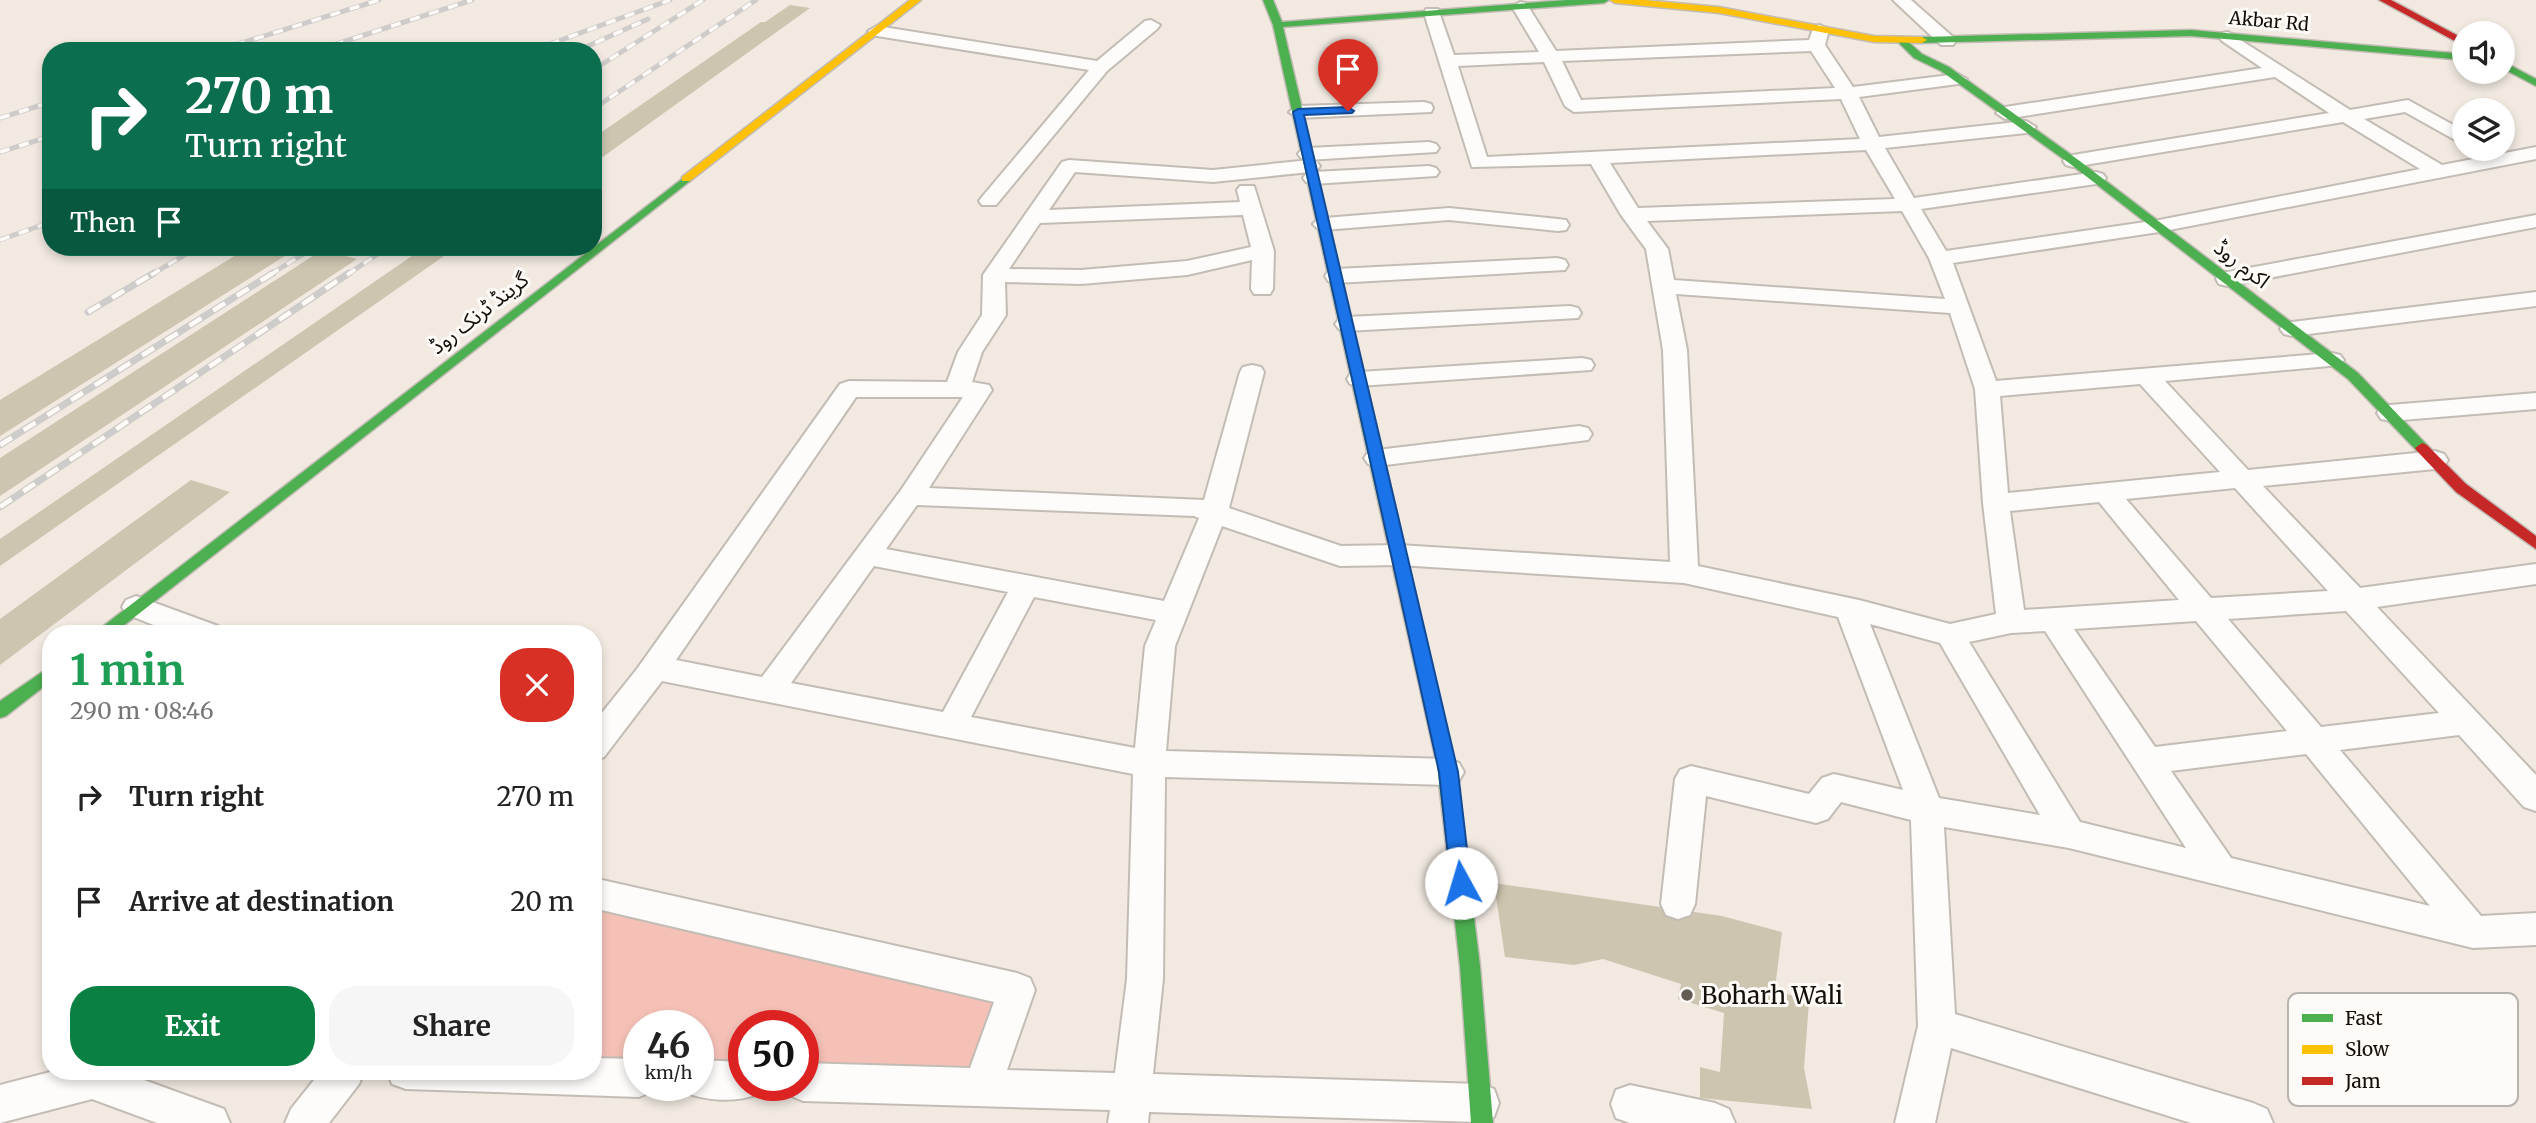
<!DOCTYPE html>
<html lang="en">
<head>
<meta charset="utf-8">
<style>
  :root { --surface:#fff; --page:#f6f6f6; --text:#222; --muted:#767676; --accent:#0b8043 }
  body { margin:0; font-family:Merriweather,"Noto Sans Arabic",serif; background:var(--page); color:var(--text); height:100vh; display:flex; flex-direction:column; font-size:26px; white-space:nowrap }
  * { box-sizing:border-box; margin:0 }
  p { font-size:23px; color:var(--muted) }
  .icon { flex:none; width:38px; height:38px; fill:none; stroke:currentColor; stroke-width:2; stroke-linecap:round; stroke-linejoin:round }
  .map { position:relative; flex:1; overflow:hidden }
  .panel { position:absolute; left:42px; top:625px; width:560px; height:455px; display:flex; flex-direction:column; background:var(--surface); border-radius:28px; box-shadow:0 4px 10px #0003 }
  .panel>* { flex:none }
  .guide { position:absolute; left:42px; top:42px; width:560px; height:214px; border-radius:28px; box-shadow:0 4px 10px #0003; background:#0b6e4f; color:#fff; overflow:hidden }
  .fabs { position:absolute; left:2452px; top:21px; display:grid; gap:14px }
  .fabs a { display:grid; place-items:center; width:63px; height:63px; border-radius:50%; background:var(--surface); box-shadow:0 4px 10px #0003; font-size:35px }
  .speed { position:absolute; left:623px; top:1010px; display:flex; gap:14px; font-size:35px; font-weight:700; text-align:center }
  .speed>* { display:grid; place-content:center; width:91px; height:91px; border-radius:50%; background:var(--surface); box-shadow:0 4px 10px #0003; line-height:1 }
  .speed small { font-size:18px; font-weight:400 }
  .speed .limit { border:10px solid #d22; background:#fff; color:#111 }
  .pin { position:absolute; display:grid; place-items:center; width:60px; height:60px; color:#fff; margin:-72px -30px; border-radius:50% 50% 50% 0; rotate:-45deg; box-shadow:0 0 7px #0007 }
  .pin .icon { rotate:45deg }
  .me { position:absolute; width:77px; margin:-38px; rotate:354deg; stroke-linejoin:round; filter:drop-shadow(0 0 5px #0008) }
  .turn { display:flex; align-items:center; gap:24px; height:147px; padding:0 28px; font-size:32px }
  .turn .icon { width:91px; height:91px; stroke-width:2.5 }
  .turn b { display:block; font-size:49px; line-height:60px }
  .then { display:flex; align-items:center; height:66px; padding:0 28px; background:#0003; gap:14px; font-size:26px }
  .round { display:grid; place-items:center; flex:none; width:74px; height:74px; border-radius:28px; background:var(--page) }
  .summary { display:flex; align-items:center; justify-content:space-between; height:119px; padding:0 28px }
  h1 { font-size:42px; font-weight:700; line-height:52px; color:#1e9e55 }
  .cta { display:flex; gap:14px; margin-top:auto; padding:14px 28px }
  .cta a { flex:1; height:80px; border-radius:28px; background:var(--accent); color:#fff; font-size:28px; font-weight:700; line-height:80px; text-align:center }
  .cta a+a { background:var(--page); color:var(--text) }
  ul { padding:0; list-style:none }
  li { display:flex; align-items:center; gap:21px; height:105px; padding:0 28px }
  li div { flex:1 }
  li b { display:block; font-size:26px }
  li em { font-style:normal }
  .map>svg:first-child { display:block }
  .green { fill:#f5c1b7 }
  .building { fill:#cdc5b0 }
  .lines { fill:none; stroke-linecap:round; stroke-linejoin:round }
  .street-casing { stroke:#c3bcb5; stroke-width:4 }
  .fast-casing { stroke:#c3bcb5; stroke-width:3 }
  .slow-casing { stroke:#c3bcb5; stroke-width:3 }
  .jam-casing { stroke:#c3bcb5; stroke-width:3 }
  .street { fill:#fdfcfa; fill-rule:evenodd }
  .fast { fill:#4caf50; fill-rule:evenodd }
  .slow { fill:#ffc107; fill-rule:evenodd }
  .jam { fill:#c62828; fill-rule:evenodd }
  .rail-far1-casing { stroke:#ceccca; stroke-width:5 }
  .rail-casing { stroke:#ceccca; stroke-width:7 }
  .rail-far1 { stroke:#fdfaf7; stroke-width:3.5; stroke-dasharray:10; stroke-linecap:butt }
  .rail { stroke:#fdfaf7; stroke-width:4.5; stroke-dasharray:14; stroke-linecap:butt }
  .route { fill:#1a73e8; stroke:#114b97; stroke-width:2 }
  .poi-dot { fill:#625c55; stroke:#fdfaf7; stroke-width:2.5 }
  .labels { text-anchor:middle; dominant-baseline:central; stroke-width:6; stroke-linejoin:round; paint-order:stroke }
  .far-street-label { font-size:18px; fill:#140f09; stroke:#fdfaf7 }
  .street-label { font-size:21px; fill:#140f09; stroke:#fdfaf7 }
  .near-poi-label { font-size:24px; fill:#140f09; stroke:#fdfaf7; text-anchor:start }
  .key { fill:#fdfaf7; stroke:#b7b4b0; stroke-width:2 }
  .key-label { font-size:19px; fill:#140f09 }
</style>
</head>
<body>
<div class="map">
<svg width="2536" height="1123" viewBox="0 0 2536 1123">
  <rect width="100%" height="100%" fill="#f2eae1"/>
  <path class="green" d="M593,893L1017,990L982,1087L803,1082V1026H744V1081L698,1079V1026H639V1078L593,1071Z"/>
  <path class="building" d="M790,5L810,8L593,164V138L761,22H765Z
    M249,247H299L0,436V400Z
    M425,247H457L0,566V539Z
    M322,250L357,259L0,496V458Z
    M191,480L230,492L0,665V619Z
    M1494,883L1722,916L1782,932L1775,989L1809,1002L1804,1068L1812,1109L1700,1098V1067L1720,1072L1724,1013L1678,999L1681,984L1603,959L1574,965L1505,957Z"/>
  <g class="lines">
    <defs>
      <path id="street" d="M1893,0H1911L1953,37L1956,41L1953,45H1941Z
        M1520,2L1526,3L1556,51L1809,40L1814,26L1820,25L1829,30L1825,45L1853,87L1958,74L1967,79L1958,84L1859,97L1879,137L2026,121L2036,127L2026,133L1885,148L1914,198L2096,172L2103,174L2106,178L2103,182L2096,184L1921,209L1946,251L2159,220L2420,169L2343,122L2073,167L2066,165L2063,161L2066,157L2073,155L2329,113L2275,77L2005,119L1996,113L2005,107L2262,68L2222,41L2219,37L2222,33L2228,32L2350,110L2408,100L2464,131V145L2405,112L2364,119L2442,165L2536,147V159L2159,232L1953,263L1996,381L2332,353L2340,355L2344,360L2340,365L2165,381L2248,470L2435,451L2444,454L2448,460L2444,466L2435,469L2263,486L2360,588L2536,564V584L2377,607L2536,775V811L2524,807L2459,735L2340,750L2481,916L2536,913V945L2473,948L2069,848L1944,827L1955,1014L2253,1103L2267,1109L2273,1123H2191L1951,1048L1935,1123H1895L1918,1026L1911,820L1841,802L1828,819L1816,823L1706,796L1695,904L1690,915L1678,919L1666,915L1661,904L1675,779L1680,770L1691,766L1809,794L1822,778L1834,774L1903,790L1838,617L1684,583L1399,565L1340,566L1222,526L1175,646L1166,751L1448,759L1459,763L1464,772L1459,781L1448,785L1165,777L1163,979L1153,1074L1480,1084L1494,1089L1499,1103L1494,1117L1480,1122L1149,1112L1148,1123H1108L1110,1110L803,1101L789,1095L785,1085H803V1063L970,1068L994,1002L593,908V878L1017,973L1030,978L1035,990L1007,1070L1115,1073L1127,979L1133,774L662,681L604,757L593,761V724L637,669L840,384L849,381L947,382L958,352L982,315L983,275L1062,162L1069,160L1213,170L1310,160L1317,162L1320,166L1317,170L1310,172L1213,182L1075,172L1049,210L1240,202L1237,190L1240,186H1254L1274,251L1273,289L1270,294H1254L1251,289L1252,260L1187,275L1081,284L1005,282L1006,315L982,352L972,382L989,385L992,390L929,488L1204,500L1240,372L1243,367L1252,365L1261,367L1264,372L1229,508L1341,546L1399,545L1670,562L1663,350L1646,249L1621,215L1591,164L1472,167L1424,13L1426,9H1438L1454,55L1539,52L1512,7ZM1811,51L1835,88L1581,100L1562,61ZM1544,62L1565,106L1574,112L1841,99L1860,139L1487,157L1458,66ZM1866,150L1895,199L1638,208L1610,163ZM1902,211L1929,258L1945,299L1674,280L1668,249L1647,221ZM1243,215L1251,247L1187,261L1081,270L1009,269L1040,223ZM1676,294L1950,313L1975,389L1983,503L1996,614L1950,624L1859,600L1698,566L1687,350ZM2140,384L2220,472L2008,493L2000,396ZM856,397H963L901,490L762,677L676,660ZM2235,488L2328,591L2211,598L2126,499ZM2099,502L2179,600L2024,610L2010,511ZM917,505L1194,516L1199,518L1164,601L886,549ZM874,566L1008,592L943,712L791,683ZM1034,597L1156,620L1145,646L1135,748L971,717ZM2346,611L2439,713L2321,727L2228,619ZM2196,621L2287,731L2155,747L2074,629ZM1870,624L1940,643L2040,815L1939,798ZM2045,631L2186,848L2080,822L1969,642L2011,633ZM2306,754L2430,906L2231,858L2171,771Z
        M1151,20L1160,25L1157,29L1107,71L996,205H982L979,201L982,197L1089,70L877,36L868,31L877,26L1097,61L1145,21Z
        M1424,102L1431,104L1433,108L1431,112L1298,118L1289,112L1298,106Z
        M1429,142L1436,144L1439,148L1436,152L1308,160L1301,158L1298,154L1301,150L1308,148Z
        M1429,166L1436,168L1439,172L1436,176L1313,184L1306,182L1303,178L1306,174L1313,172Z
        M1449,208L1558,219L1566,220L1569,225L1566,230L1558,231L1449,220L1324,230L1317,228L1313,224L1317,220L1324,218Z
        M2536,215V227L2227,286L2219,284L2216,279L2219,274L2227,272Z
        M1557,258L1565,260L1568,265L1565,270L1336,283L1328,281L1325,276L1328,271L1336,269Z
        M2536,292V306L2292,336L2284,334L2280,329L2284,324L2292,322Z
        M1570,306L1578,308L1581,313L1578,318L1347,331L1339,329L1335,324L1339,319L1347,317Z
        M1582,358L1591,360L1594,365L1591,370L1359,386L1350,384L1347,379L1350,374L1359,372Z
        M2536,393V409L2390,421L2381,419L2377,413L2381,407L2390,405Z
        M1579,426L1588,428L1592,434L1588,440L1377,466L1368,464L1364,458L1368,452L1377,450Z
        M136,596L218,626L222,634H176L126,614L122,607L126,600Z
        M593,1058L639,1059V1085H655L653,1091L639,1097L406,1089L392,1084L387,1071H593Z
        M698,1060L744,1062V1085H762L758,1094C736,1103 706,1101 684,1092L681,1085H698Z
        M54,1071H119L224,1109L230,1123H157L92,1099L0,1123V1085Z
        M321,1071H364L359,1084L329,1123H285L291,1109Z
        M1630,1085L1715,1103L1729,1109L1735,1123H1630L1616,1118L1611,1104L1616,1090Z"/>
      <path id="fast" d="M1263,0H1273L1282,22L1567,0H1609L1604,3L1283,27L1395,505L1387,510L1379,505L1273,25Z
        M2191,30L2464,54V60L2191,36L1922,43L1917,40L1922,37Z
        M1899,39H1905L1922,54L1949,67L2077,159L2358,373L2427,445L2429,448L2427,451H2417L2348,379L2069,163L1941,71L1914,58L1899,43Z
        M2502,61L2536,79V86L2502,68Z
        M686,176L692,179L690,181L113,634H93Z
        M51,666V681L6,716L0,718V701Z
        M1446,758L1452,760L1455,765L1480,966L1493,1123H1471L1460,966L1437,765L1440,760Z"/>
      <path id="slow" d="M910,0H921L690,181H682V177Z
        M1610,0H1644L1719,7L1874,36L1922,37L1927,40L1922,43L1874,42L1719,13L1615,3Z
        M1387,500L1395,505L1455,765L1452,770L1446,772L1440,770L1437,765L1379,505Z"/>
      <path id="jam" d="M2379,0H2391L2464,39V46Z
        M2422,443L2427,445L2466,484L2536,536V549L2456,492L2417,451L2415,448Z"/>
    </defs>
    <use href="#street" class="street-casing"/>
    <use href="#fast" class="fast-casing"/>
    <use href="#slow" class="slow-casing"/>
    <use href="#jam" class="jam-casing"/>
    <use href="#street" class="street"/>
    <use href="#fast" class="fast"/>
    <use href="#slow" class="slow"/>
    <use href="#jam" class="jam"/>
    <defs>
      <path id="rail-far1" d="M216,51L379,0
        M315,51L472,0
        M531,51L670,0
        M577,51L648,19
        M593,70L703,0
        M593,109L756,0
        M0,118L51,102
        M0,152L51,136
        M0,240L51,222
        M151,275L198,247
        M270,275L314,247
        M347,275L388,247"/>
      <path id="rail" d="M88,312L154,273
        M0,445L273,273
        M0,507L349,273"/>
    </defs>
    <use href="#rail-far1" class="rail-far1-casing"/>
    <use href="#rail" class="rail-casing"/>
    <use href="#rail-far1" class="rail-far1"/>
    <use href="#rail" class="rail"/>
  </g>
  <path class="route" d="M1348,107L1354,111L1352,113L1304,115L1458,772L1471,883L1468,889L1461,891L1454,889L1451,883L1439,772L1293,112L1298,109Z"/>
  <circle class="poi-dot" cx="1687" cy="995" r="7"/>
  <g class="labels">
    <g class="far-street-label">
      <text transform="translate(2269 21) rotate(5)">Akbar Rd</text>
    </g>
    <g class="street-label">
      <text transform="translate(2242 264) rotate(38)">اکرم روڈ</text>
      <text transform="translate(479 313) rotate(-38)">گرینڈ ٹرنک روڈ</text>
    </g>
    <g class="near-poi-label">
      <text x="1701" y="995">Boharh Wali</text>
    </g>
  </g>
  <rect x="2288" y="993" width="230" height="113" rx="10" class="key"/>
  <rect x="2302" y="1014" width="31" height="8" fill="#4caf50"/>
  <rect x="2302" y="1045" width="31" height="9" fill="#ffc107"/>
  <rect x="2302" y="1077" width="31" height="8" fill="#c62828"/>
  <g class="key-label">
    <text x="2345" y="1025">Fast</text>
    <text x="2345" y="1056">Slow</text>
    <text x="2345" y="1088">Jam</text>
  </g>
</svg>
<div class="fabs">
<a><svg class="icon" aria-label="sound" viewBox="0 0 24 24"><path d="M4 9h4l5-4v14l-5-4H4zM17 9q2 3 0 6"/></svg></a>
<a><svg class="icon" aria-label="layers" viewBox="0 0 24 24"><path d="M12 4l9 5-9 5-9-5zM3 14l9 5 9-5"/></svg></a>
</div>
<div class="speed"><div>46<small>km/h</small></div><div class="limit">50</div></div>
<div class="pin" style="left:1348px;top:111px;background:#d93025"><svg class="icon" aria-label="arrive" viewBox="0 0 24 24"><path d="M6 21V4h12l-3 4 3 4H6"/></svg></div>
<svg class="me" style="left:1461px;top:883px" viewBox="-20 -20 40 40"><circle r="19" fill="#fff"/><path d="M0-13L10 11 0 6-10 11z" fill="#1a73e8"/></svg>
<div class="guide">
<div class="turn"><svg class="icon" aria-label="right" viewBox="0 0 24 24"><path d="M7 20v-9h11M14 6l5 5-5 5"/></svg><div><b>270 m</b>Turn right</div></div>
<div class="then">Then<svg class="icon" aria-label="arrive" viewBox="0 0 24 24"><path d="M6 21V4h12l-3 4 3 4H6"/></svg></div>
</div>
<section class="panel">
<div class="summary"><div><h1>1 min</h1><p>290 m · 08:46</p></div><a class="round" style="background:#d93025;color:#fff"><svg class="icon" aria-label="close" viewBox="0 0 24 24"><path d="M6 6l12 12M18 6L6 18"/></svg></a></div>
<ul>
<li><svg class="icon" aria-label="right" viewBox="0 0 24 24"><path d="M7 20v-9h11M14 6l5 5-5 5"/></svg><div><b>Turn right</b></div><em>270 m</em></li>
<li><svg class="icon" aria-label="arrive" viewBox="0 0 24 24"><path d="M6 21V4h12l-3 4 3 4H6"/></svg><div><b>Arrive at destination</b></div><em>20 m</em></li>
</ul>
<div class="cta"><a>Exit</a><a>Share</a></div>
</section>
</div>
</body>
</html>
